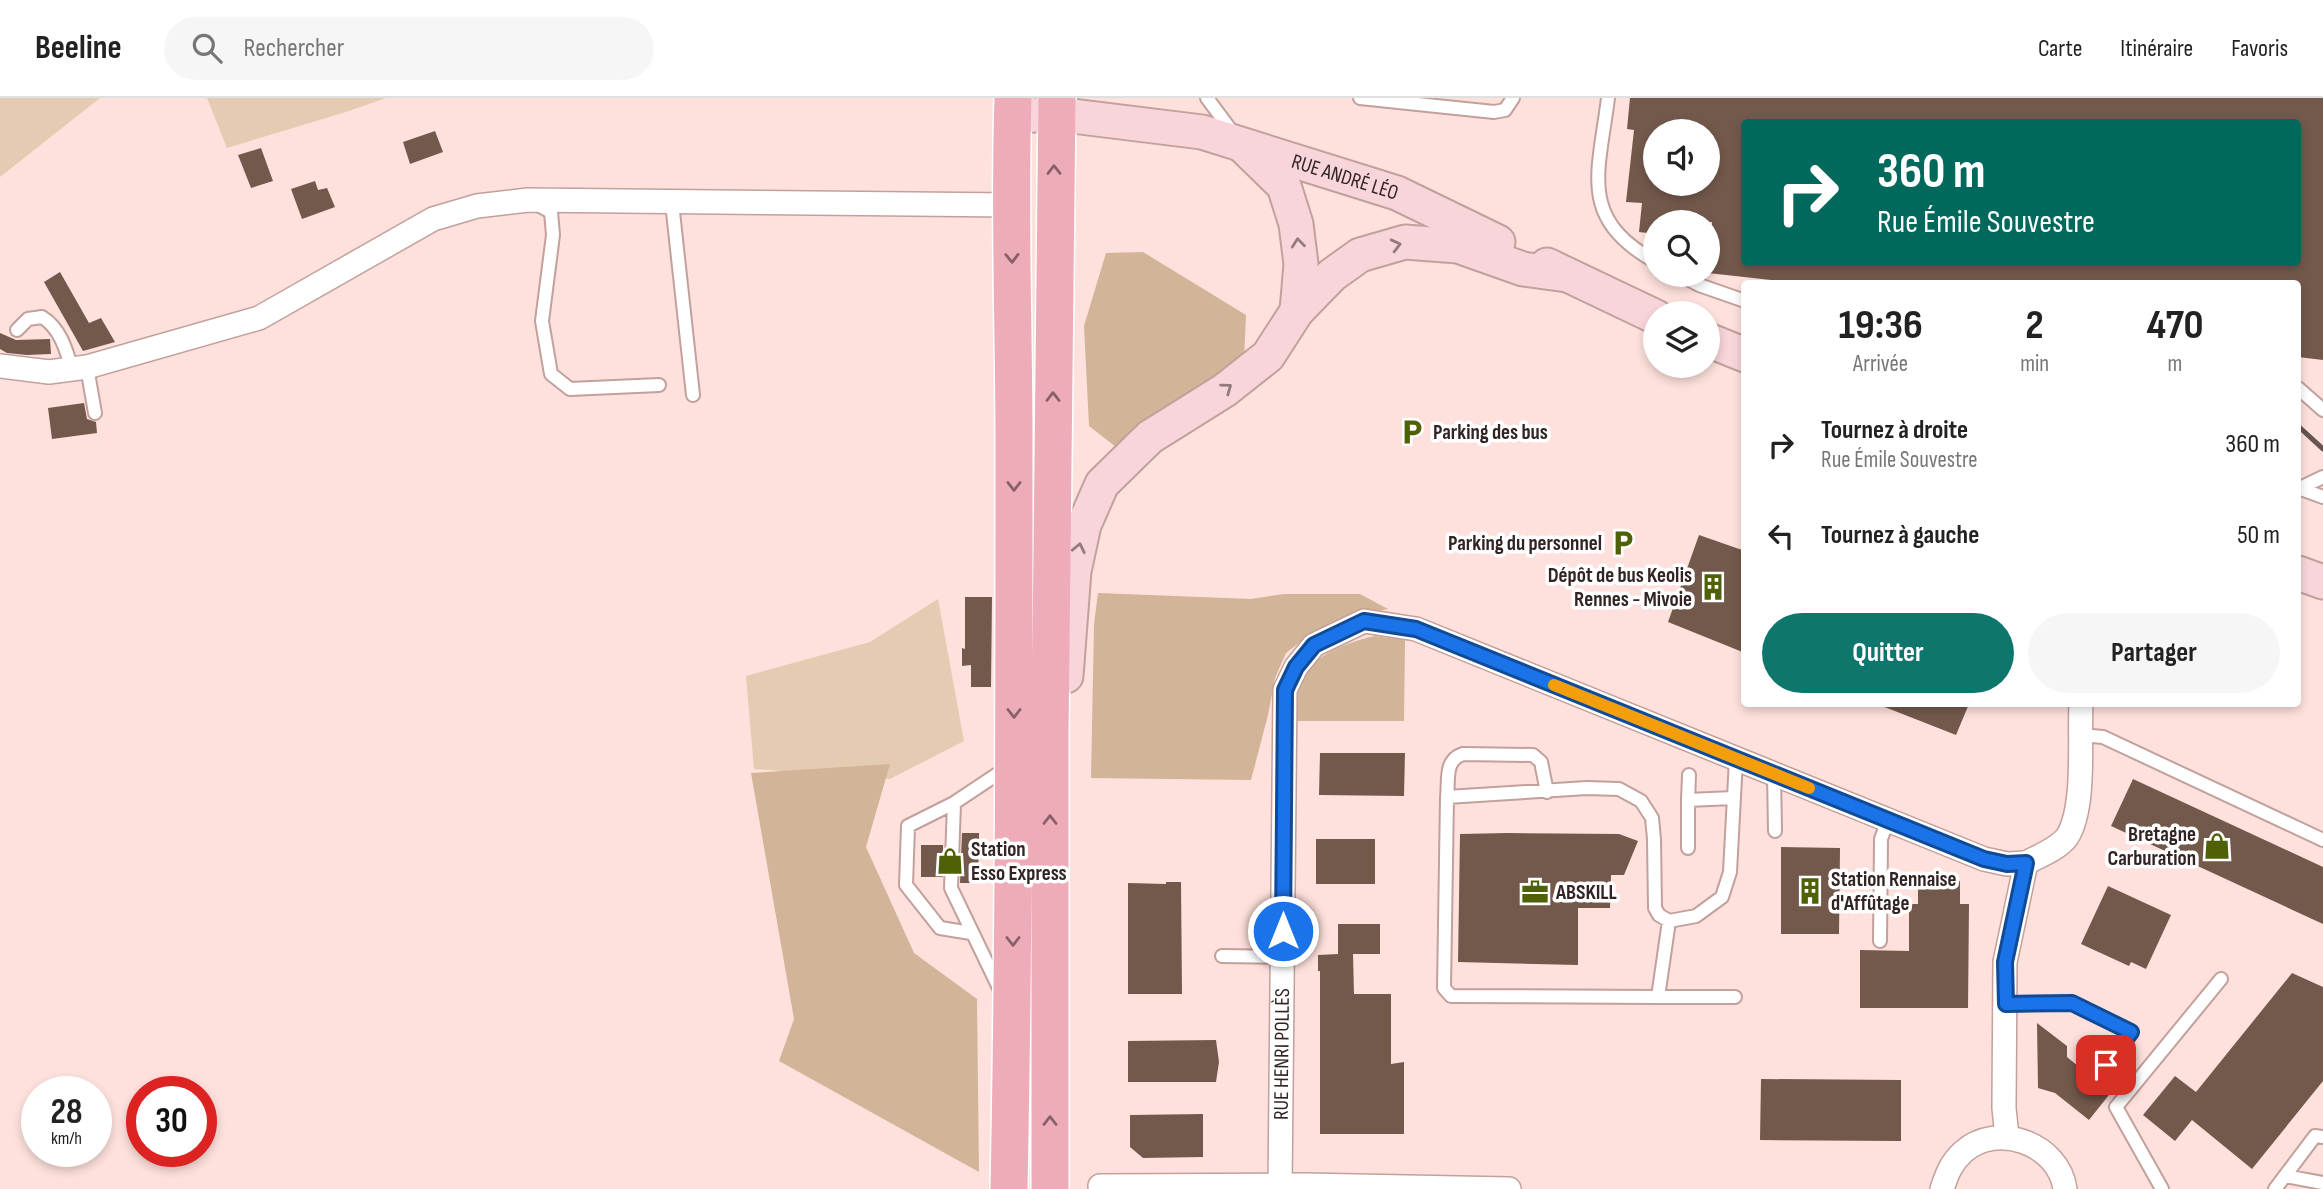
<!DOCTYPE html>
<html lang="fr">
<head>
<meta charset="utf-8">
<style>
  :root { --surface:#fff; --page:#f6f6f6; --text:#222; --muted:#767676; --line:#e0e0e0; --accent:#0f766e }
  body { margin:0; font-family:"Sofia Sans Condensed",sans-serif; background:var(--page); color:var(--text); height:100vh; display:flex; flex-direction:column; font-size:26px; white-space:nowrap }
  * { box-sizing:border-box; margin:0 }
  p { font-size:23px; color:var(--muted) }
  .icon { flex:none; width:38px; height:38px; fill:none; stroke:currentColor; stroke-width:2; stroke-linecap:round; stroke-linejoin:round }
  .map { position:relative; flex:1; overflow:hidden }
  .details { position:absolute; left:1741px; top:182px; width:560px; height:427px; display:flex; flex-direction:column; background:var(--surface); border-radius:7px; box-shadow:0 4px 10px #0003 }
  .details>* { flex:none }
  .top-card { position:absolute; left:1741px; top:21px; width:560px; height:147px; border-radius:7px; box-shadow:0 4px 10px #0003; background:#00695c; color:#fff; overflow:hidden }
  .buttons { position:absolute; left:1643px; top:21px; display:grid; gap:14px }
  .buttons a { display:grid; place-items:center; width:77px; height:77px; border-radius:50%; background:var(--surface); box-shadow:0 4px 10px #0003; font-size:35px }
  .speed { position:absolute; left:21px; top:978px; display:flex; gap:14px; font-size:35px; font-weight:700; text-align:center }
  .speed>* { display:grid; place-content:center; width:91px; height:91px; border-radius:50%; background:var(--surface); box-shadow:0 4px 10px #0003; line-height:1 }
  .speed small { font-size:18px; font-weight:400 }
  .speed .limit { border:10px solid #d22; background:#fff; color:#111 }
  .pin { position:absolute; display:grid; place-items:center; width:60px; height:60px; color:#fff; margin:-30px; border-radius:14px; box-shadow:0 4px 10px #0006 }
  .me { position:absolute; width:77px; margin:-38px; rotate:0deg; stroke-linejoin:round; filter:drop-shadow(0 0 5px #0008) }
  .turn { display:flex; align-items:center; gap:24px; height:147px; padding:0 21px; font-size:32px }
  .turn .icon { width:91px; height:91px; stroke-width:2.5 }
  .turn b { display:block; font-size:49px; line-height:60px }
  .eta { display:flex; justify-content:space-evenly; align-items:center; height:119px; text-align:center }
  .eta b { font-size:42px; font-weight:700; line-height:49px }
  .primary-button { display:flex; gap:14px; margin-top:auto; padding:14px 21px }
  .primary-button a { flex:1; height:80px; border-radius:42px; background:var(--accent); color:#fff; font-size:28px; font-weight:700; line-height:80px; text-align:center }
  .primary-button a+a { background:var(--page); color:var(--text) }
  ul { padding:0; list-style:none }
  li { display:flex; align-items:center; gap:21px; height:91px; padding:0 21px }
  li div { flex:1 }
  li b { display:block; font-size:26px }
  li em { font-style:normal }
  header { display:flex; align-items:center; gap:42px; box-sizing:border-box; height:98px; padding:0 35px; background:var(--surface); border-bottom:2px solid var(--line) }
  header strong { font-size:33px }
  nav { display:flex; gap:38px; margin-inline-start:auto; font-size:24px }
  .search { width:490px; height:63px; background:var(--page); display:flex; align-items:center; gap:18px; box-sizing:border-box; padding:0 24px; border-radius:38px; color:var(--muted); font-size:26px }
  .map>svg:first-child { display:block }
  .green { fill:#e5cbb2 }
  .forest { fill:#d2b498 }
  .building { fill:#73594c; fill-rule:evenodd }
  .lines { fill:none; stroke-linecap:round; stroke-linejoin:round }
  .lane-casing { stroke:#c2a09b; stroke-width:16 }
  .street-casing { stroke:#c2a09b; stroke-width:26 }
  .secondary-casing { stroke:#c2a09b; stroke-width:37 }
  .primary-casing { stroke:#fff; stroke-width:40 }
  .lane { stroke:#fff; stroke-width:12 }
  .street { stroke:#fff; stroke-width:23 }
  .secondary { stroke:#f7d5db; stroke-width:33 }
  .primary { stroke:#eeabb8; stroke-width:37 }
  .rail { stroke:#655451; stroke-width:5 }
  .oneway { stroke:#866166 }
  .oneway2 { stroke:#947c7e }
  .route-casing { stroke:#114b97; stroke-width:18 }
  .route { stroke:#1a73e8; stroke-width:12 }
  .slow { stroke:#f59e0b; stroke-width:12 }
  .labels { text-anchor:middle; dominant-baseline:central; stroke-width:7; stroke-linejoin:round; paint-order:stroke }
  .street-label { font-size:21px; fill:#312422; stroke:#fff }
  .poi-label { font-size:21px; font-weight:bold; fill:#312422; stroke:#fff; text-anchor:start }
</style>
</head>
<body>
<header>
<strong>Beeline</strong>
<div class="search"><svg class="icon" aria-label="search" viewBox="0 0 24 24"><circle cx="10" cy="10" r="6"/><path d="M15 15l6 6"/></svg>Rechercher</div>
<nav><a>Carte</a><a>Itinéraire</a><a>Favoris</a></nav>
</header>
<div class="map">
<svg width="2323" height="1091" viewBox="0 0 2323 1091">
  <rect width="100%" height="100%" fill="#fee1dc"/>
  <path class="green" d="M0,0H100L0,79Z
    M207,0H386L346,14L227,50Z
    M938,501L964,643L890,681L754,671L746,578L870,544Z"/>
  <path class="forest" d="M1143,154L1246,217L1244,263L1116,349L1089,328L1084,228L1106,155Z
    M1098,495L1251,501L1284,496H1360L1388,511L1341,520L1312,535L1286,555L1275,580L1268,617L1251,682L1091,680L1094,526Z
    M1375,538L1405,542L1404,623H1295C1295,613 1293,600 1295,590C1303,561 1349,543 1375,538Z
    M890,666L866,749L914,855L977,901L979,1074L779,963L794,921L751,675Z"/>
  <path class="building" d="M1630,0H2323V262L2298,259L2301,229H2298V186H1806L1708,175L1712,124H1656V136L1639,134L1642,105L1626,104L1634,32L1627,31ZM1745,24H2298V164H1745ZM1656,33H1708V86H1656Z
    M435,33L443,54L410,66L403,44Z
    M261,50L273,83L251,90L238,57Z
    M315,83L318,92L327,90L335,109L302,121L291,91Z
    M60,174L89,225L101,220L115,244L83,253L44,184Z
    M0,235L16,242L50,241L51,256L27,257L7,255L0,251Z
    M84,305L87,321L96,324L97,335L52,341L48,310Z
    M1699,437L1745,453V555L1668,524Z
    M965,499H992L991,589H971V567L962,568V550L965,551Z
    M1877,606H1969L1956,637Z
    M1320,655H1405L1404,698L1319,697Z
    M2133,681L2323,769V826L2111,728Z
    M962,735H979L978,785H960Z
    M1508,735L1619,736L1638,743L1624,777H1611L1610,810H1578V867L1458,864L1460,736Z
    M1316,741H1375V786H1316Z
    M943,743V782V779H921V747H943Z
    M1781,749L1840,750L1839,836H1781Z
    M1918,783H1960V806H1969L1968,910H1860V852L1909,853V806H1918Z
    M1166,784H1181L1182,896H1128V785L1166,786Z
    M2108,788L2171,817L2146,871L2131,864L2129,868L2081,846Z
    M1338,826H1380V856H1353L1354,896H1391V966L1404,964V1036H1320V873H1318V857L1338,856Z
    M2292,875L2323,889V983L2252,1071L2192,1022L2175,1043L2143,1017L2175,978L2196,994Z
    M2037,925L2067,948V959L2084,973L2089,967L2116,988L2089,1022L2055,995L2038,990Z
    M1216,942L1219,964L1216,984H1128V943Z
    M1761,981L1901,982V1043L1760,1042Z
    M1203,1016V1059L1143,1060L1130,1049V1017Z"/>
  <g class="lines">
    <defs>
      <path id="lane" d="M1207,0L1233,35
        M1360,0L1494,14L1505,12L1513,0
        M1608,0C1599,74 1577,121 1656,164
        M668,103L673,114L693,297
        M538,107L551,114L553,137L542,223L551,276L570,291L659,287
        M1680,177L1699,187L1745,203
        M17,232L28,221L42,219C60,230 66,251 72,271
        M87,269L95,315
        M2298,290L2323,312
        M2298,391L2323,379
        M2301,391L2323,399
        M2081,637L2103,639L2323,742
        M1774,676L1775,733
        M1447,699C1449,682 1444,662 1463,656L1533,657L1541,664L1547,694
        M1688,702L1689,677
        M954,705L908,728L906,787L940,830L971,835
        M1688,750V702L1733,700
        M1669,823L1658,899L1451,898L1444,890L1447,699L1587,690L1619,691L1641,703L1652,720L1654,741L1655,810L1659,817L1669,823L1696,818L1722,799L1730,774L1736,661
        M1880,843L1881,741L1888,722
        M1222,858L1283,859
        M1001,894L951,790L954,705L1008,669
        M1658,899H1735
        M2006,906L2072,905L2131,934L2106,967
        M2285,1078L2323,1085
        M2162,1091L2116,1009L2221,881
        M2275,1091L2315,1038L2323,1039"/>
      <g id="street">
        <path d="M0,268L49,274L87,269L259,220L433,121L477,108L528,102L1011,107"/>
        <path d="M2007,1039L2004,1010L2005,864L2026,765C2039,758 2058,751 2067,739C2086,710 2079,640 2081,606"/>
        <path d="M1100,1088L1305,1087L1509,1091"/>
        <path id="s1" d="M1280,1091L1285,592L1296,569L1314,547L1364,523L1416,531L1984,761L2007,766L2026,765"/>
        <path d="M1942,1091C1947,1076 1951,1065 1963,1054C1997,1023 2059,1046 2065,1091"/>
      </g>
      <g id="secondary">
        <path id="s2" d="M1013,18L1056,16L1202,34L1397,95L1498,144"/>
        <path d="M1244,49L1284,88L1296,126L1301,166L1297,213"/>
        <path d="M1547,167L1656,219"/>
        <path d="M1708,242L1745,257"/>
        <path d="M2298,475L2323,484"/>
        <path d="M1066,578L1074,473L1084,427L1102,386L1150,339L1225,292L1268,258L1297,213L1332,177L1360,157L1405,144L1458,148L1523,171L1567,177"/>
      </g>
      <path id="primary" d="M1009,1091C1014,842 1014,594 1014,345C1014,230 1009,115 1013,0
        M1050,1091V637L1057,0"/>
    </defs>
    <use href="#lane" class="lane-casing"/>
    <use href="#street" class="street-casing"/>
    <use href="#secondary" class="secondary-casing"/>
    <use href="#primary" class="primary-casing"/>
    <use href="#lane" class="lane"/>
    <use href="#street" class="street"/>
    <use href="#secondary" class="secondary"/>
    <use href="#primary" class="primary"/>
    <path class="rail" d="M2298,328L2323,351"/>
  </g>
  <defs><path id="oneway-chevron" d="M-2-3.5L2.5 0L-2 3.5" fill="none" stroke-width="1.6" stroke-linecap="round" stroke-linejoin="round" transform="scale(1.75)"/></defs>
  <g class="oneway">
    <use href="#oneway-chevron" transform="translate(1054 72) rotate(-90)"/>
    <use href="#oneway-chevron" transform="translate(1012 160) rotate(89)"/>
    <use href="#oneway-chevron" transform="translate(1053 299) rotate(-90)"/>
    <use href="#oneway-chevron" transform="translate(1014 388) rotate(90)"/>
    <use href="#oneway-chevron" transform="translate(1014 615) rotate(90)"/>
    <use href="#oneway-chevron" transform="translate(1050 722) rotate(-90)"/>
    <use href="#oneway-chevron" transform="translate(1013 843) rotate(90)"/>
    <use href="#oneway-chevron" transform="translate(1050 1023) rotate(-90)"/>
  </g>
  <g class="oneway2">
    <use href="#oneway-chevron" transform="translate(1298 145) rotate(-96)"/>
    <use href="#oneway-chevron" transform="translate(1396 147) rotate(-14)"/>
    <use href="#oneway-chevron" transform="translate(1227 290) rotate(-36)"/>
    <use href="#oneway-chevron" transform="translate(1079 450) rotate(-78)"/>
  </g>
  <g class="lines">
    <defs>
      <path id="route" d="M1283,833L1285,592L1296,569L1314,547L1364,523L1416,531L1984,761L2007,766L2026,765L2005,864L2006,906L2072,905L2131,934L2106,967"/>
    </defs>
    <use href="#route" class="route-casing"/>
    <use href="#route" class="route"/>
    <path class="slow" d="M1554,587L1809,690"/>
  </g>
  <defs>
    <symbol id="parking-bare" viewBox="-9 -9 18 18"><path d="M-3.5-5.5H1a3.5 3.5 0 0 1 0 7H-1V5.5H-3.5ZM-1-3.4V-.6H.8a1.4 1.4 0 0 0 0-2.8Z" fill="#4f6106" stroke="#fff" stroke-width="2.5" paint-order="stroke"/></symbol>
    <symbol id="building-bare" viewBox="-9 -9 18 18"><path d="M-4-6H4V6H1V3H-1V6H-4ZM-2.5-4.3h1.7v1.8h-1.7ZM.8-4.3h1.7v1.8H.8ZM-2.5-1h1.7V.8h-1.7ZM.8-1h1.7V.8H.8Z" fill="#4f6106" stroke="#fff" stroke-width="2.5" paint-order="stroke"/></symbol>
    <symbol id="shop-bare" viewBox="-9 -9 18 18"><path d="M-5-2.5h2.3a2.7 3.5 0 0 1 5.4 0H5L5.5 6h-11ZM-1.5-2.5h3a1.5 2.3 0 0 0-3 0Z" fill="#4f6106" stroke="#fff" stroke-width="2.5" paint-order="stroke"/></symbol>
    <symbol id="office-bare" viewBox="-9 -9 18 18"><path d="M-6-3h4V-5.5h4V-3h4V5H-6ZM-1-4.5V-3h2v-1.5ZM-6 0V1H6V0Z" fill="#4f6106" stroke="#fff" stroke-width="2.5" paint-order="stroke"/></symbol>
  </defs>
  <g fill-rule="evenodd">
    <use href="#parking-bare" x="1393" y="315" width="38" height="38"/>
    <use href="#parking-bare" x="1604" y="426" width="38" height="38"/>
    <use href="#building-bare" x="1694" y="470" width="38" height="38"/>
    <use href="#shop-bare" x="2198" y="729" width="38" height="38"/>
    <use href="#shop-bare" x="931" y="744" width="38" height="38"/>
    <use href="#building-bare" x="1791" y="774" width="38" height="38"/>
    <use href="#office-bare" x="1516" y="775" width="38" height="38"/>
  </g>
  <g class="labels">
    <g class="street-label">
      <text stroke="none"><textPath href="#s2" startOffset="340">RUE ANDRÉ LÉO</textPath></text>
      <text stroke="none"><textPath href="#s1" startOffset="135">RUE HENRI POLLÈS</textPath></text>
    </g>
    <g class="poi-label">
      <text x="1433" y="334">Parking des bus</text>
      <text x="1602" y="445" text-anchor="end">Parking du personnel</text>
      <text x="1692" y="477" text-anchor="end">Dépôt de bus Keolis<tspan x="1692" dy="24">Rennes - Mivoie</tspan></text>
      <text x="2196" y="736" text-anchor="end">Bretagne<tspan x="2196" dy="24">Carburation</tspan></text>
      <text x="971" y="751">Station<tspan x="971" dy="24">Esso Express</tspan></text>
      <text x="1831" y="781">Station Rennaise<tspan x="1831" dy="24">d'Affûtage</tspan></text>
      <text x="1556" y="794">ABSKILL</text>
    </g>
  </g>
</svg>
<div class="buttons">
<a><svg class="icon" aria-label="sound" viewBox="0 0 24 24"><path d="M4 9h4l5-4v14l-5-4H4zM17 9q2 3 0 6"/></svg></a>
<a><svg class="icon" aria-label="search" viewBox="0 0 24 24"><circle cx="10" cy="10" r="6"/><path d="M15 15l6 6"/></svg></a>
<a><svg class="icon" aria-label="layers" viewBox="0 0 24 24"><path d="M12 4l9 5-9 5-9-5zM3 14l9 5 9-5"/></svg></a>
</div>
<div class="speed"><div>28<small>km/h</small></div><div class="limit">30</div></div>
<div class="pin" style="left:2106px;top:967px;background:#d93025"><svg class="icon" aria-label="arrive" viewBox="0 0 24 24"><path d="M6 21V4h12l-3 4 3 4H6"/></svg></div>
<svg class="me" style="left:1283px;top:833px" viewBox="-20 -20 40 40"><circle r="17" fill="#1a73e8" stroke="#fff" stroke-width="3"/><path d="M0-11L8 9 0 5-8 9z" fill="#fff"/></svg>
<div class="top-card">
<div class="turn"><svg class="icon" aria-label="right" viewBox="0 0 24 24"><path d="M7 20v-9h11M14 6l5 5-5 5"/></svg><div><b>360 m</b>Rue Émile Souvestre</div></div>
</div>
<section class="details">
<div class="eta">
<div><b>19:36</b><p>Arrivée</p></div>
<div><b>2</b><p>min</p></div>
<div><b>470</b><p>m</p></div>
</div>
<ul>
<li><svg class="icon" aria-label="right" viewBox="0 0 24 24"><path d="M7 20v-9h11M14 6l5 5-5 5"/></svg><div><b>Tournez à droite</b><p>Rue Émile Souvestre</p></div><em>360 m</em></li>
<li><svg class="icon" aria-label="left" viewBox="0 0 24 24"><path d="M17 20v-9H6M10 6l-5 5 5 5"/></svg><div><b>Tournez à gauche</b></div><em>50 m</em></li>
</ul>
<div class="primary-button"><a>Quitter</a><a>Partager</a></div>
</section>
</div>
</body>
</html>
